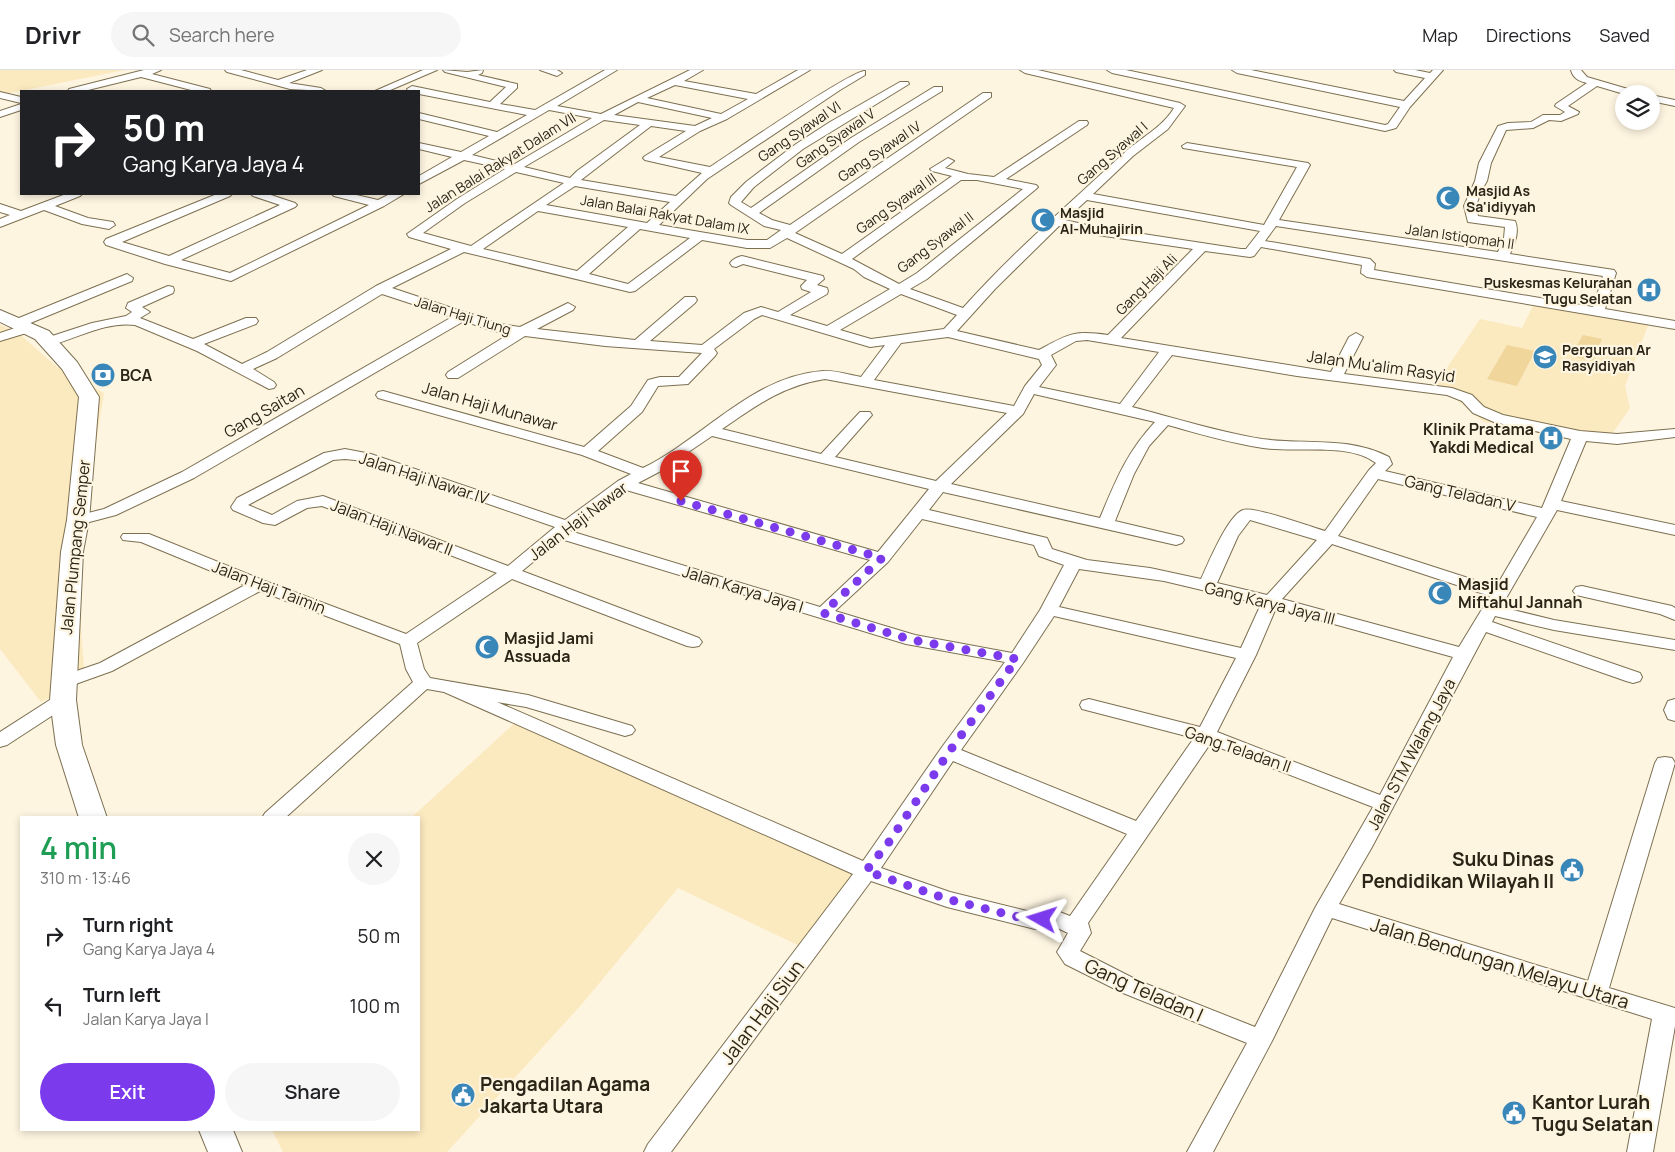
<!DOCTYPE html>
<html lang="en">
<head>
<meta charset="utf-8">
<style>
  :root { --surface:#fff; --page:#f6f6f6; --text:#202124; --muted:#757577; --line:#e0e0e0; --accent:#7c3aed }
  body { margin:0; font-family:Manrope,sans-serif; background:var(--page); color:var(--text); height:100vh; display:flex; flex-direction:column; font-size:19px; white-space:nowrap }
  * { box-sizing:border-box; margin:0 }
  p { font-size:16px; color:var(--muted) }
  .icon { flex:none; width:28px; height:28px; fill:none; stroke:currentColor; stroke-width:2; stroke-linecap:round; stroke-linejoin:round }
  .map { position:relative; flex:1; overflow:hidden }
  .drawer { position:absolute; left:20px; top:746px; width:400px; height:315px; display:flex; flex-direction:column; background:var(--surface); border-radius:0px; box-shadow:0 2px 8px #0003 }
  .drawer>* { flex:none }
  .hud { position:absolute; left:20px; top:20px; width:400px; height:105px; border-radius:0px; box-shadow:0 2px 8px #0003; background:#202124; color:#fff; overflow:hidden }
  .buttons { position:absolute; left:1615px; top:15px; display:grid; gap:10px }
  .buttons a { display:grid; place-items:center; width:45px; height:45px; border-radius:50%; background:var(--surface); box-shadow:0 2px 8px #0003; font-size:25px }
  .pin { position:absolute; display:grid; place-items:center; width:42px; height:42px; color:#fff; margin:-51px -21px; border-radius:50% 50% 50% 0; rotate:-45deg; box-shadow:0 0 5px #0007 }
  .pin .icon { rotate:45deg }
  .me { position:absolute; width:55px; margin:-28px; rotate:276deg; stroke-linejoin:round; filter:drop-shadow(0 0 4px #0008) }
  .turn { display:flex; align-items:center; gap:18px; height:105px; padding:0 20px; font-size:22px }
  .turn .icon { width:65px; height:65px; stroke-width:2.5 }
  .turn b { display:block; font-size:35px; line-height:42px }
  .round { display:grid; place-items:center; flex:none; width:52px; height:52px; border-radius:26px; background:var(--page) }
  .head { display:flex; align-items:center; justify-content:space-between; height:85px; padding:0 20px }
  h1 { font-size:30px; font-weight:600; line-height:38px; color:#1e9e55 }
  .action { display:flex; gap:10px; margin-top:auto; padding:10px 20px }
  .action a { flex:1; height:58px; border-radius:30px; background:var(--accent); color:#fff; font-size:20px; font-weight:600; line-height:58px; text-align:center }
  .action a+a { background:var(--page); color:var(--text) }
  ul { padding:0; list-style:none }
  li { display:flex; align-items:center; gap:15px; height:70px; padding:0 20px }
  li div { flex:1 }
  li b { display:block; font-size:19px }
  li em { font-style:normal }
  header { display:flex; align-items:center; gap:30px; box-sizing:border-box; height:70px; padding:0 25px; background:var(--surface); border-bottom:1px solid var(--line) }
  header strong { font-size:24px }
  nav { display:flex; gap:28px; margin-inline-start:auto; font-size:18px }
  .search { width:350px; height:45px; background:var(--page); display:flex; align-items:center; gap:12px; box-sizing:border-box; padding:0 18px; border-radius:28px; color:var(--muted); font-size:19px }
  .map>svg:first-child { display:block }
  .built { fill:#fbe9bf }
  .green { fill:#f0d69b }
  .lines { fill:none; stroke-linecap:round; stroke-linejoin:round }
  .minor-casing { stroke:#7d7051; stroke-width:2 }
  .secondary-casing { stroke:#7d7051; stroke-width:2 }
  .minor { fill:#fff; fill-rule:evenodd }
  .secondary { fill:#fff; fill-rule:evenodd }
  .route { stroke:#7c3aed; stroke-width:9; stroke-dasharray:0 16.2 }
  .labels { text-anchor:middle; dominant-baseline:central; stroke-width:4.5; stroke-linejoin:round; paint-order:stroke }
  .far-street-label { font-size:14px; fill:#2b2518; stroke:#fef5e1 }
  .far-poi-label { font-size:14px; font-weight:bold; fill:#2b2518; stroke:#fef5e1; text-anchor:start }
  .street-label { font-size:16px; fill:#2b2518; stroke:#fef5e1 }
  .poi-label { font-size:16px; font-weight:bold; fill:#2b2518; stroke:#fef5e1; text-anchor:start }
  .near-poi-label { font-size:19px; font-weight:bold; fill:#2b2518; stroke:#fef5e1; text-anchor:start }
  .near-street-label { font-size:19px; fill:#2b2518; stroke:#fef5e1 }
</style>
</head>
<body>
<header>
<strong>Drivr</strong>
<div class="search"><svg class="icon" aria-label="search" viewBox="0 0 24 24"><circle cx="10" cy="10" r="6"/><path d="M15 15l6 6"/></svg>Search here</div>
<nav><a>Map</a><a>Directions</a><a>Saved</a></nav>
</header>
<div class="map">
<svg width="1675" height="1082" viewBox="0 0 1675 1082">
  <rect width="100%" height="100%" fill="#fef5e1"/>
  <path class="built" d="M0,0H125L0,25Z
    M1535,232L1649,253L1625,316L1630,338L1612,364L1577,365L1484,352L1446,321L1434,317L1480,249L1522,258Z
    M0,255L16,261L57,297L104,323L76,496L85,610L41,632L0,579Z
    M518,650L872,801L808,880L678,818L582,934L447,1082H283L272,1060H419V748L412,747Z"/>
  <path class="green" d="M1583,265L1602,269L1593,291L1571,286Z
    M1507,275L1535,281L1517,316L1487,309Z"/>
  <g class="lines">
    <defs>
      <path id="minor" d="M144,0H161L152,4L210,19L211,21H195L141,7L84,21H68L69,19Z
        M225,0H241L278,10L307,0H322L289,13L321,18L326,21L290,19L227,2Z
        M423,0H437L388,21H375Z
        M443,0L467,2L483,0L482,3L478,5L517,14V18L500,34L535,40L605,0H617L557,36L601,44L690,0H703L684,11L756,24L798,0H810L727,49L700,61L659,87L710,97C730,84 851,0 865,1V5L840,20L707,109L659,155L747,170H767L781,160L764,156L731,135L729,133L731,127L746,112L796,74L830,52L900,12H908L909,14L803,79L754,117L741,132L751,138L851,68L934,17H942V21L859,72L759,143L772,150L790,155L983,23H991V27L795,163L842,184L952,106L932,101L930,99L948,88L954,91L945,98L968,104L994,107L1079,51H1087L1088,53L1087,55L1006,109L1036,115L1038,117L1036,119L927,209L910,219L963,238C1013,182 1068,135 1123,84C1140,68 1162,58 1174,38L1025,3L1020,0H1038L1180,33L1185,36L1168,59L1133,86L1093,124L1264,155L1297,97L1183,78L1182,76L1187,73L1308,93L1310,95L1279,150L1498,182L1504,168L1505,157L1468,152L1464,136L1475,111L1479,93L1498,56L1508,53L1531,52L1543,45H1560L1565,42L1555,36L1556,34L1587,13C1580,11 1573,9 1571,0H1581L1587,7L1638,22L1639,24H1624L1597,16L1568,36L1579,42L1578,44L1561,51L1549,50L1533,58L1506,60L1491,93L1487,111L1481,121L1476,136L1478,146L1515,151C1520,162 1514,174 1510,184L1614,200L1616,203L1605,239L1675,251V259L1367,207L1361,203L1362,195L1261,177L1254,186L1250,187L1205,181L1121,268L1331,302L1349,267L1356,263L1363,267L1344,304L1452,318L1472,325L1484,337L1503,345L1580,361L1617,364L1675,359V367L1617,374L1586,371L1561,431L1675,455V465L1557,440L1501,537L1554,550L1675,570V580L1554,560L1495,546L1492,552L1640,603L1642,607L1640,611L1633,613L1626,611L1486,562L1372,777L1339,834L1588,911L1655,693L1658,688L1665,687L1672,688L1675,693L1609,918L1675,938V956L1653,1082H1627L1652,949L1332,848L1273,969L1213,1082H1187L1247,973L1123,923L1065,894L1057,882L1068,863L1051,855L1035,859L947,837L871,811L671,1082H644L648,1074L853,804L444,622L427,619L285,748H262L265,743L413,612L406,599L400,574L260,521L112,601L70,616L63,618L56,616L54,612L56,608L100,593L245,515L141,472L123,470L121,467L123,464H149L265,511L406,564L497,503L322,436L307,438L275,455L263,453L233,440L231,437L237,428L324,383L345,379L371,384L565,450L618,411L631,404L582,385L378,328L376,325L378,322L383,321L584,377L631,336L648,310L660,307H679L702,283L605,276L525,266L458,308H448L446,305L448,302L509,264L493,261L464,251L194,408L116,445L78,455L72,453L70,450L72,447L104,439L182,402L452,247L382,224L277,288L253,299L274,312L276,315L274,318L269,319L197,281L135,255C105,251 76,269 48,276L41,272L43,269L92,253L126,246L132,242L126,238L128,233L168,216L173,217L174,220L173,223L142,237L150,242L140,248L193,269L246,248H256L258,251L256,254L204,274L242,294L267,282L376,216L451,179L409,167L407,164L457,129L505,99L464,90L419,114V106L452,87L419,79V73L461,82L489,66L419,49V43L497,62L527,45L419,24V21H408L407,19L412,16L490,32L506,17L445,2ZM675,15L748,29L721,44L647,28ZM638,32L712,48L695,56L614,45ZM549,40L592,48L513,95L472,85ZM604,50L640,55L577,101L570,108L524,97ZM651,56L686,61L645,86L643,88L645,90L702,103L676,126L581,110ZM516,102L564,113L471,176L423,163L465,133ZM961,110H977L1023,119L917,203L899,214L852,189ZM575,116L670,132L647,153L546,135ZM1087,130L1260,161L1246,179H1241L1091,156L1065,150ZM538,141L628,157L577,201L483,179ZM1059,156L1091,164L1193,179L1108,265C1074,260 1068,264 1039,280L957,261L995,219ZM1276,156L1603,206L1593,237L1374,200L1375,194L1370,189L1265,171ZM640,159L690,168L628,214L589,204ZM787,168L854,199L864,207L890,219L827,256L790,245L827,224L828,221L827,218L817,215L824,209L823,206L742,186C737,187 733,189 730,193L732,196L736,197L743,194L807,210L801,216L802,219L811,222L778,242L761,237L744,243L702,275L650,271L695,233L697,230L695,227H685L635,270L537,259L573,240L575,237L568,233L520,257L500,254L392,218L464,182L630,222L635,221L702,170L747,178H770ZM901,224L957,245L944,259L871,269L840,260ZM762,245L870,277L885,275L861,307C849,305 835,300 823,301C752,306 704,368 643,398L598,381L642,342L658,316L688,314L715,286L717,283L714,279L754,249ZM948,267L1039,289L1042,295L1025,316L1014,336L874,310L901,273ZM1087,270L1159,282L1120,334L1039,317L1056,295L1051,285L1076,271ZM1172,285L1297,306L1447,325L1462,331L1473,343L1494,352L1571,369L1542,438L1385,401L1392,394L1389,387C1349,366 1306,375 1262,369C1218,362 1175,348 1132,337ZM825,309L1007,343L936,411L835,387L872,345L870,342H860L821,384L722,359C757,335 782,316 825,309ZM1034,324L1155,352C1127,382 1116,410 1100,448L951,414L1023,344ZM1168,355C1199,364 1231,373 1263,378C1296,383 1349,372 1376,393L1369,400L1325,461C1311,457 1254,436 1243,440C1228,445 1208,494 1201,509L1150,498L1087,490L1052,479L1047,468L929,440L943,422L1176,475L1182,473L1184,470L1182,467L1115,451L1134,404L1149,376ZM712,366L929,419L878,482L638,413L659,402ZM345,389L364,391L555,457L508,496L323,426L297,431L272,445L248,435L333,390ZM1378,409L1537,447L1496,517L1338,466ZM626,420L870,490L820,537L570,461ZM922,449L1034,475L1039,486L1064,495L1040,540L1012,583L915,565L835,541L888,492ZM1250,450L1317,470L1267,525L1217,513L1238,466ZM561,469L906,574L1005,592L942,677L863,791L497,632L526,637L625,666L632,664L635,660L632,656L528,625L430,608L424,599L417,573L512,509L687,576L693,577L699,576L702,572L699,568L522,501ZM1332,474L1490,526L1459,577L1282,529ZM1079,499L1164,511L1261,534L1241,578L1059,537ZM1276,538L1453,587L1380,725L1217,662L1256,585ZM1054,546L1236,588L1200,657L1089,629L1082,631L1080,635L1082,639L1194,668L1136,751L961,680L1023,593ZM1210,674L1373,737L1315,838L1255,957L1139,911L1080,881L1091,863L1088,853ZM953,691L1127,764L1070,846L1052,839L1035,843L950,822L881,798Z
        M540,0H557L562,3L557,6Z
        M1107,0H1126L1385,55L1388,54L1400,37L1237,3L1232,0H1251L1404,31L1425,8L1396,2L1394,0H1415L1430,3L1433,0H1443L1410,37L1396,58L1385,61L1112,3Z
        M0,22L21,27V33L0,28Z
        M1651,25L1675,30V36L1651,31Z
        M21,34V40L0,47V41Z
        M66,124H82L80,126L55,136L88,148L113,152L115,155L109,159L82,154L44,140L0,157V149L10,145L0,142V134L21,141Z
        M217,124H232L230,126L122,172L169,186L280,135L253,126L251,124H268L295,133L297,135L295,137L181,190L230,203L369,135L334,126L332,124H352L378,130L390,124H404L384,136L231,211L165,194L106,175L104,172L106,169Z
        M127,204L133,208L132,211L28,254L35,258L33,261L0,271V263L18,257L12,253L14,250Z
        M1582,516L1672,536L1675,538V550L1660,544L1576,525L1573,521L1576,517Z
        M63,624L70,626L72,630L70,634L7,675L0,677V662L56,626Z
        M1675,629V651L1668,649L1664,640L1668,631Z"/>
      <path id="secondary" d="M0,240L49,261L77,292L99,327L89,450L83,482L76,630L82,675L107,748H79L56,675L50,630L61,482L67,450L79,327L62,299L35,269L0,252Z
        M199,1060H233L242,1082H208Z"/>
    </defs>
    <use href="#minor" class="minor-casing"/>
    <use href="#secondary" class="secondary-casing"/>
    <use href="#minor" class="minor"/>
    <use href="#secondary" class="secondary"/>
  </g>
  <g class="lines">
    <path class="route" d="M681,431L882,488L823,543L912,570L1017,589L949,682L889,772L866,801L947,829L1034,851L1042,849"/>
  </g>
  <defs>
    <symbol id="mosque-disc" viewBox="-11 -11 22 22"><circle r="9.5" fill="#3986b9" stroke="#fef5e1"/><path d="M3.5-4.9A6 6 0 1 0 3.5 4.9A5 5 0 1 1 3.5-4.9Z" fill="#fff"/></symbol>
    <symbol id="hospital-disc" viewBox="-11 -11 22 22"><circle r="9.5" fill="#3986b9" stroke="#fef5e1"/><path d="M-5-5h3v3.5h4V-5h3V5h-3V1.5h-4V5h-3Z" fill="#fff"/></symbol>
    <symbol id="school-disc" viewBox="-11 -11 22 22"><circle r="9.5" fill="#3986b9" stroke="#fef5e1"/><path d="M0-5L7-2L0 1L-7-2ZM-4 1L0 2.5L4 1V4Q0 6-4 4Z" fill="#fff"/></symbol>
    <symbol id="bank-disc" viewBox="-11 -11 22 22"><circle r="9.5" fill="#3986b9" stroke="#fef5e1"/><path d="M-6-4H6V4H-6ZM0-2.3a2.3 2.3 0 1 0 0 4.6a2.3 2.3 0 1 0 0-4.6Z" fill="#fff"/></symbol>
    <symbol id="civic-disc" viewBox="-11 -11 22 22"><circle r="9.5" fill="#3986b9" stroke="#fef5e1"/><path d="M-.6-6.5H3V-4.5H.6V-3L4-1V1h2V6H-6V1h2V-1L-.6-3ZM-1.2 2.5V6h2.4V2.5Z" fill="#fff"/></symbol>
  </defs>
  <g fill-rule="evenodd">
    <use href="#mosque-disc" x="1434" y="114" width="28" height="28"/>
    <use href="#mosque-disc" x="1029" y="136" width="28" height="28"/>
    <use href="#hospital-disc" x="1635" y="206" width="28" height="28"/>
    <use href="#school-disc" x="1531" y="273" width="28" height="28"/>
    <use href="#bank-disc" x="89" y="291" width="28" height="28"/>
    <use href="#hospital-disc" x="1537" y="354" width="28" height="28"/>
    <use href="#mosque-disc" x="1426" y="509" width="28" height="28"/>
    <use href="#mosque-disc" x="473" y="563" width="28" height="28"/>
    <use href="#civic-disc" x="1558" y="786" width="28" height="28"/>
    <use href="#civic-disc" x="449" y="1011" width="28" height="28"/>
    <use href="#civic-disc" x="1500" y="1029" width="28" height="28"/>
  </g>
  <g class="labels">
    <g class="far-street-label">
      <text transform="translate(799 61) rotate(-34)">Gang Syawal VI</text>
      <text transform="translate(835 68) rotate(-35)">Gang Syawal V</text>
      <text transform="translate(879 81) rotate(-34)">Gang Syawal IV</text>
      <text transform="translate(1112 83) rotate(-41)">Gang Syawal I</text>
      <text transform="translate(500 92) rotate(-32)">Jalan Balai Rakyat Dalam VII</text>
      <text transform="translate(896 133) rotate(-35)">Gang Syawal III</text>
      <text transform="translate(665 144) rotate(10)">Jalan Balai Rakyat Dalam IX</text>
      <text transform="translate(1460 166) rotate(8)">Jalan Istiqomah II</text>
      <text transform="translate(935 172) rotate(-37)">Gang Syawal II</text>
      <text transform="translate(1146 214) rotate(-45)">Gang Haji Ali</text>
      <text transform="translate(463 245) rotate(17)">Jalan Haji Tiung</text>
    </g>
    <g class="far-poi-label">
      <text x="1466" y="120">Masjid As<tspan x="1466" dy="16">Sa'idiyyah</tspan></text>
      <text x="1060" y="142">Masjid<tspan x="1060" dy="16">Al-Muhajirin</tspan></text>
      <text x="1632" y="212" text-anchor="end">Puskesmas Kelurahan<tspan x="1632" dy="16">Tugu Selatan</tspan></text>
      <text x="1562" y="279">Perguruan Ar<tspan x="1562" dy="16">Rasyidiyah</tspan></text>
    </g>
    <g class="street-label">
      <text transform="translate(1381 296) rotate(8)">Jalan Mu'alim Rasyid</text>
      <text transform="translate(490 336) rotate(16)">Jalan Haji Munawar</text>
      <text transform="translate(264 341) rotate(-30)">Gang Saitan</text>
      <text transform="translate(424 408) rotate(18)">Jalan Haji Nawar IV</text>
      <text transform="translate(1460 423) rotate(13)">Gang Teladan V</text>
      <text transform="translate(578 451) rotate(-37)">Jalan Haji Nawar</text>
      <text transform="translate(392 457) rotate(21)">Jalan Haji Nawar II</text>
      <text transform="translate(75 477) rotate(-84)">Jalan Plumpang Semper</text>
      <text transform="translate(269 517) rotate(21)">Jalan Haji Taimin</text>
      <text transform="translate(743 519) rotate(17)">Jalan Karya Jaya I</text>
      <text transform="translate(1270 533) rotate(14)">Gang Karya Jaya III</text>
      <text transform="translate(1238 679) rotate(19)">Gang Teladan II</text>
      <text transform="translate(1411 684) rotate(-62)">Jalan STM Walang Jaya</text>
    </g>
    <g class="poi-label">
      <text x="120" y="305">BCA</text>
      <text x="1534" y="359" text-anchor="end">Klinik Pratama<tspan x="1534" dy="18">Yakdi Medical</tspan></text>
      <text x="1458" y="514">Masjid<tspan x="1458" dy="18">Miftahul Jannah</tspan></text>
      <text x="504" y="568">Masjid Jami<tspan x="504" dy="18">Assuada</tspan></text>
    </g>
    <g class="near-poi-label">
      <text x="1554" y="789" text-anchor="end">Suku Dinas<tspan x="1554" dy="22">Pendidikan Wilayah II</tspan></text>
      <text x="480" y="1014">Pengadilan Agama<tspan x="480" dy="22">Jakarta Utara</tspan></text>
      <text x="1532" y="1032">Kantor Lurah<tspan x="1532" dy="22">Tugu Selatan</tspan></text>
    </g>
    <g class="near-street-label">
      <text transform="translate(1500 893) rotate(17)">Jalan Bendungan Melayu Utara</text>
      <text transform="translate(1144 920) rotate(24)">Gang Teladan I</text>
      <text transform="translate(762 942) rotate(-53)">Jalan Haji Siun</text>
    </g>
  </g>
</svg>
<div class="buttons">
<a><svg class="icon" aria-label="layers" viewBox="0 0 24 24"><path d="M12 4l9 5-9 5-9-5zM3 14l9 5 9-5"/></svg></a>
</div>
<div class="pin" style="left:681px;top:431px;background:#d93025"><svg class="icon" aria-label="arrive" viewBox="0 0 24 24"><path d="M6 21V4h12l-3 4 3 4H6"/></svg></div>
<svg class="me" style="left:1042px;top:849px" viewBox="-20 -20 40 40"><path d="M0-17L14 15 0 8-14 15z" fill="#7c3aed" stroke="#fff" stroke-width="4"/></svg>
<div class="hud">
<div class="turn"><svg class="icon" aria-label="right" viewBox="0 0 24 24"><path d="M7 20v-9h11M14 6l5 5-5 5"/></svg><div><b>50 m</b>Gang Karya Jaya 4</div></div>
</div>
<section class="drawer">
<div class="head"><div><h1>4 min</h1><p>310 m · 13:46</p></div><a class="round"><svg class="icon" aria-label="close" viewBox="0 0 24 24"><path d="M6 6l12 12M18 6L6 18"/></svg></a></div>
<ul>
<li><svg class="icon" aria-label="right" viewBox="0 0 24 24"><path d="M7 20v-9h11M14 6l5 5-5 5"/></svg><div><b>Turn right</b><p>Gang Karya Jaya 4</p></div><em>50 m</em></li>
<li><svg class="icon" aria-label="left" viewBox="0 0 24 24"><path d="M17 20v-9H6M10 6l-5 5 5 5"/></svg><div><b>Turn left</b><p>Jalan Karya Jaya I</p></div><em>100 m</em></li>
</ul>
<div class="action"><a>Exit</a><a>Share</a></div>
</section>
</div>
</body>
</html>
